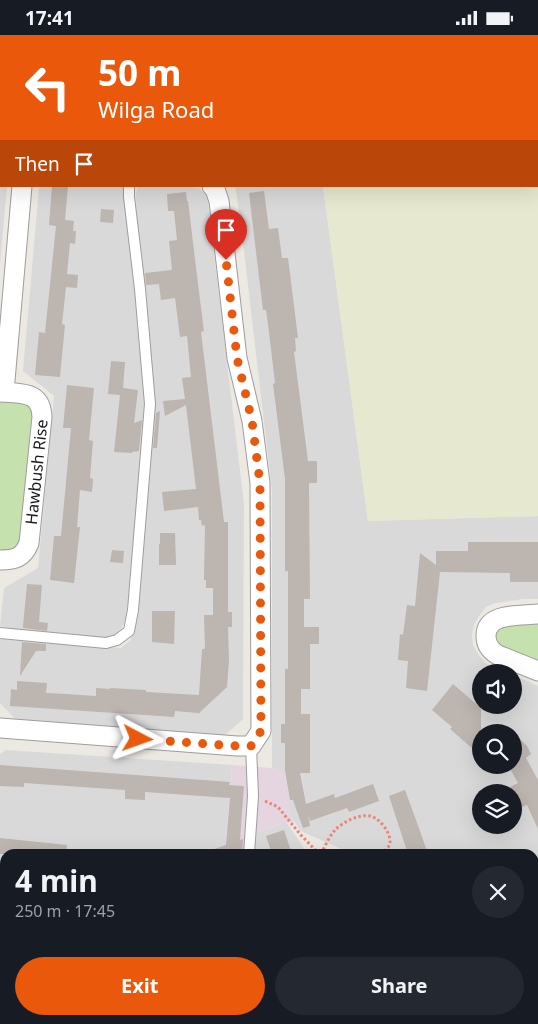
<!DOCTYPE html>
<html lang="en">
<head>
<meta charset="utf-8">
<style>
  :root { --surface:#171b24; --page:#242831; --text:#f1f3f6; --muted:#9ea1a6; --accent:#ea580c }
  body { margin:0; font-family:"Noto Sans",sans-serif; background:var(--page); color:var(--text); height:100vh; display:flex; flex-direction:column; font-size:19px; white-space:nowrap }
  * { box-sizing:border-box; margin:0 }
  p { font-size:16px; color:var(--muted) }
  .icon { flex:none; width:28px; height:28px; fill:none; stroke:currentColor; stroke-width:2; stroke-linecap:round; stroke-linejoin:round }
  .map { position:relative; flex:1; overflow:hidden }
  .side { position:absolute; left:0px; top:814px; width:539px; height:176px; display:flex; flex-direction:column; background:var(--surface); border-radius:15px 15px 0 0; box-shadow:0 5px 20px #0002 }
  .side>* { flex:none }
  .top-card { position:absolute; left:0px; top:0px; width:539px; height:152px; box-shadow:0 5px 20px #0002; background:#ea580c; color:#fff; overflow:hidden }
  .tools { position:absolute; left:472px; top:629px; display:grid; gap:10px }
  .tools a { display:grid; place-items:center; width:50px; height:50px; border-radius:50%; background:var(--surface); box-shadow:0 5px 20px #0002; font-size:25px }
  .pin { position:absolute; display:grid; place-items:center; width:42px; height:42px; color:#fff; margin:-51px -21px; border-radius:50% 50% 50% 0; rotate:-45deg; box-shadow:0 0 5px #0007 }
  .pin .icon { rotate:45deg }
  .me { position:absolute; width:55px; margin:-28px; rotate:94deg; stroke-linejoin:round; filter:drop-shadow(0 0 4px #0008) }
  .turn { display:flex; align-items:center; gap:18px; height:105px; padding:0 15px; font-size:22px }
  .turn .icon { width:65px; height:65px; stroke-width:2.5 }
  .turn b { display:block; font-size:35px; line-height:42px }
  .then { display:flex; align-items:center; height:48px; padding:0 15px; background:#0003; gap:10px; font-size:19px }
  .round { display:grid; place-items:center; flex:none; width:52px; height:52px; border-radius:26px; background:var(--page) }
  .summary { display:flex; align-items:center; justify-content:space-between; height:85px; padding:0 15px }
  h1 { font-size:30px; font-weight:700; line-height:38px }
  .primary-button { display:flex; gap:10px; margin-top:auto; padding:10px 15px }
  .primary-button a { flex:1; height:58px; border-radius:30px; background:var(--accent); color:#fff; font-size:20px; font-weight:700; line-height:58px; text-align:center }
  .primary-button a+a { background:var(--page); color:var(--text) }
  .status { display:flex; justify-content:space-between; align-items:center; height:35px; padding:0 25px; background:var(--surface); direction:ltr }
  .status svg { height:14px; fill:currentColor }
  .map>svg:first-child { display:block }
  .residential { fill:#dad9d9; fill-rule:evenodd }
  .industrial { fill:#e4d5e1 }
  .farmland { fill:#e6e9cf }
  .grass { fill:#c5e1ad }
  .building { fill:#bcb5b0 }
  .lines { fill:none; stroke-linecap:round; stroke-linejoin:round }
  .service-casing { stroke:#9d9d9d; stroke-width:12 }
  .minor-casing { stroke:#9d9d9d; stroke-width:21 }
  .path { stroke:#e98576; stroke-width:3; stroke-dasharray:2.5 2.5; stroke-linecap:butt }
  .service { stroke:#fff; stroke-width:10 }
  .minor { stroke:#fff; stroke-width:19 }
  .route { stroke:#ea580c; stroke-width:9; stroke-dasharray:0 16.2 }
  .labels { text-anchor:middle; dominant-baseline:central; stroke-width:4.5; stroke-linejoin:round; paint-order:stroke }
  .street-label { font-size:16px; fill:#1c1c1c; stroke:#fff }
</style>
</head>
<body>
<div class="status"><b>17:41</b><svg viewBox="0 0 49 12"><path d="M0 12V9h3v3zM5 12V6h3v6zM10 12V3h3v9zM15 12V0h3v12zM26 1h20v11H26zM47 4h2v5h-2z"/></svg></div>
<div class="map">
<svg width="538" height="989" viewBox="0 0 538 989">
  <rect width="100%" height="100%" fill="#ece9e2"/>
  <path class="residential" d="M0,142L1,143V151H7L0,229Z
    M42,151H125L147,365L126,585L122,592L118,597L112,601L105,603L16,595L0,591L4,553L38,533L54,361L23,336L39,153Z
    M138,151H182L198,153L207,160L244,469L243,684L225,700L16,685L0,668V605L3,604L121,613L131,605L155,363L137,192L136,158Z
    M235,151H323L368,486L538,481V564H523L496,568L486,572L479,581L474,590L472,600L473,610L478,619L485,628L508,637L481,638V670H514V640L538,651V895H534V819H353L305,798L300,795L290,780L288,766L306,762L288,740L272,733V455L240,182ZM481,698H514V730H481ZM481,758H514V790H481Z
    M6,715L232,730L225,819H5V834L0,833V719Z
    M287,788L308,819H256L255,798Z
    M0,845L5,846V985H534V922L538,923V989H0Z"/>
  <path class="industrial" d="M232,730L272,733L288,740L301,738L306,762L289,767L290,780L294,786L255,798L256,819H225Z"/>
  <path class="farmland" d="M0,0H538V481L368,486L323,151H538V1H1V88H0Z"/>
  <path class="grass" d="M0,363C19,365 27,362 34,382L21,505L15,514L0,517Z
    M538,584V630L499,615L492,597L495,592Z"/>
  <path class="building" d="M52,151H68L65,185L74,186L73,196H76L75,209L70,208L67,239L78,240L77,253L66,252L62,289L65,290L60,342L35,340L39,297L45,298L56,191L49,190Z
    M264,156L269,194L278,193L282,223H288L298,303H295L296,316L294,317L308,426H317V448H309L310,564H304V592H319V609H310V654H301V679H310V738H300L306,769L334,759L335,763L373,749L379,766L349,777L347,773L310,786L308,779L310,791L303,793L293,765H290L285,735V708H281V689H285V634H288V536H285V444L273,349L275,348L269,297L266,275H263L249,158Z
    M186,157L187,166H188L199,257L204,296L201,297L224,487H228V577H232V592H228L229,625L227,652L198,679V678L175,676L174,682L10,671L11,654L17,655V646L47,648L46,658L66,659L96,661V653L110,654V653L146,655V657L199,660L202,614H205L204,580H213V553H206V545H204L205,490L202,491L201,485H199L198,472L164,476L162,457L196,454L186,370L165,381L163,366L185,364L182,343L191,342L187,301L180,302L175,263L161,265L159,249L146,250L145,238L172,235L169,206L177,205L174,176H168L167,159Z
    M101,174L114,175L113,188L100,187Z
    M111,326L125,327L123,353L138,355L134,388L142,385L139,416L132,417V418L114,417L120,360L108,359Z
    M67,350L94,353L89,405L93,406L90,443L93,444L92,457L80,455L77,492H80L74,548L50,545L54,501H61L71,393H63Z
    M160,376L157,413H153L156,378Z
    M160,498H175L176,530H159V509H160Z
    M468,507H538V547H510V538L440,537L427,656L406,653L408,626L398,625L400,599L403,600L407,570L415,571L420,518L436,530V516H468Z
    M112,515L124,516L123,528L110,527Z
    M27,549L42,550L39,587L48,588L47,596L23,593V591Z
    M152,576H175L174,609L152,607Z
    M22,607L46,609V616H36L20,641Z
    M453,649L481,673V721L450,694L452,692L432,675Z
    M514,698L519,708L521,705L527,711L531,719L526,723L538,745V794L527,770L520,773L514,760V758H512L510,752L518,748L509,732L514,730Z
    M0,730L230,747L229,750L244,751L240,805L243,804L242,819L209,816L226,810L230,763L145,757V765L125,764V755L24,748V752L0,751Z
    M405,755L420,796L428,819H408L389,761Z
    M284,795L292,819H272L266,801Z
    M0,803L67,810L66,819H0Z"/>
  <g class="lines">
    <defs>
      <path id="service" d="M0,598L106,608L117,605L129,596L133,575L150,369L140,254L129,162V151
        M249,819L253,761L251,711"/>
      <g id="minor">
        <path d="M0,118H1"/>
        <path d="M0,357H4L22,151"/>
        <path id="s1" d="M0,525C15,525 23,523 29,508L42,382C41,357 24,359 4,357"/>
        <path d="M538,579C521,581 486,577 486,601C486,610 491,616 498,620L538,636"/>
        <path d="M0,693L237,711H251L261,696L260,448L252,386L237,323L219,166L215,154L212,151"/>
        <path d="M0,841H5"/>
        <path d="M534,908L538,909"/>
      </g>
    </defs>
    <use href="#service" class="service-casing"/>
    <use href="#minor" class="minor-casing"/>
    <path class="path" d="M265,766L278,772L300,799L319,819
      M321,819C325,811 329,802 335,795C343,787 358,779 370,781C380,783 391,798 390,808C389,813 384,816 379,819"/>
    <use href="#service" class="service"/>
    <use href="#minor" class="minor"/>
  </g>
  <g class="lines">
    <path class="route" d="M138,704L237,711H251L261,696L260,448L252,386L237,323L226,225"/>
  </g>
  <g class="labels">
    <g class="street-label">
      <text stroke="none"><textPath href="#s1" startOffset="108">Hawbush Rise</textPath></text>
    </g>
  </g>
</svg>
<div class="tools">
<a><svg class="icon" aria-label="sound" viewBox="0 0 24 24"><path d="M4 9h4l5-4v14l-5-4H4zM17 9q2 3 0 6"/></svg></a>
<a><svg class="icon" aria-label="search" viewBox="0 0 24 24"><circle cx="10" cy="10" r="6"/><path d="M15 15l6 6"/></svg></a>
<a><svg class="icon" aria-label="layers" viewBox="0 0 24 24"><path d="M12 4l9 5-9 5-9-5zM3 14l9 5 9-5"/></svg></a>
</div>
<div class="pin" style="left:226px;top:225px;background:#d93025"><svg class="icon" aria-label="arrive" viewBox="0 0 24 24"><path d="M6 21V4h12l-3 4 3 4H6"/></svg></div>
<svg class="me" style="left:138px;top:704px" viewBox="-20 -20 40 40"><path d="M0-17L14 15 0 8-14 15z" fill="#ea580c" stroke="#fff" stroke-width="4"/></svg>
<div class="top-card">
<div class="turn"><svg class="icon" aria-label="left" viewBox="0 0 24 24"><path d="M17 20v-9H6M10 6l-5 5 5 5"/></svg><div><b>50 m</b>Wilga Road</div></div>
<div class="then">Then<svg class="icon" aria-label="arrive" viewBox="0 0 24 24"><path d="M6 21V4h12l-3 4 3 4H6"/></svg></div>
</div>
<section class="side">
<div class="summary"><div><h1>4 min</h1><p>250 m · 17:45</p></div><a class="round"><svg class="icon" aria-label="close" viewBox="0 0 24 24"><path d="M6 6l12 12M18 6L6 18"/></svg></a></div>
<div class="primary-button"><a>Exit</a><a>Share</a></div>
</section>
</div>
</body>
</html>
